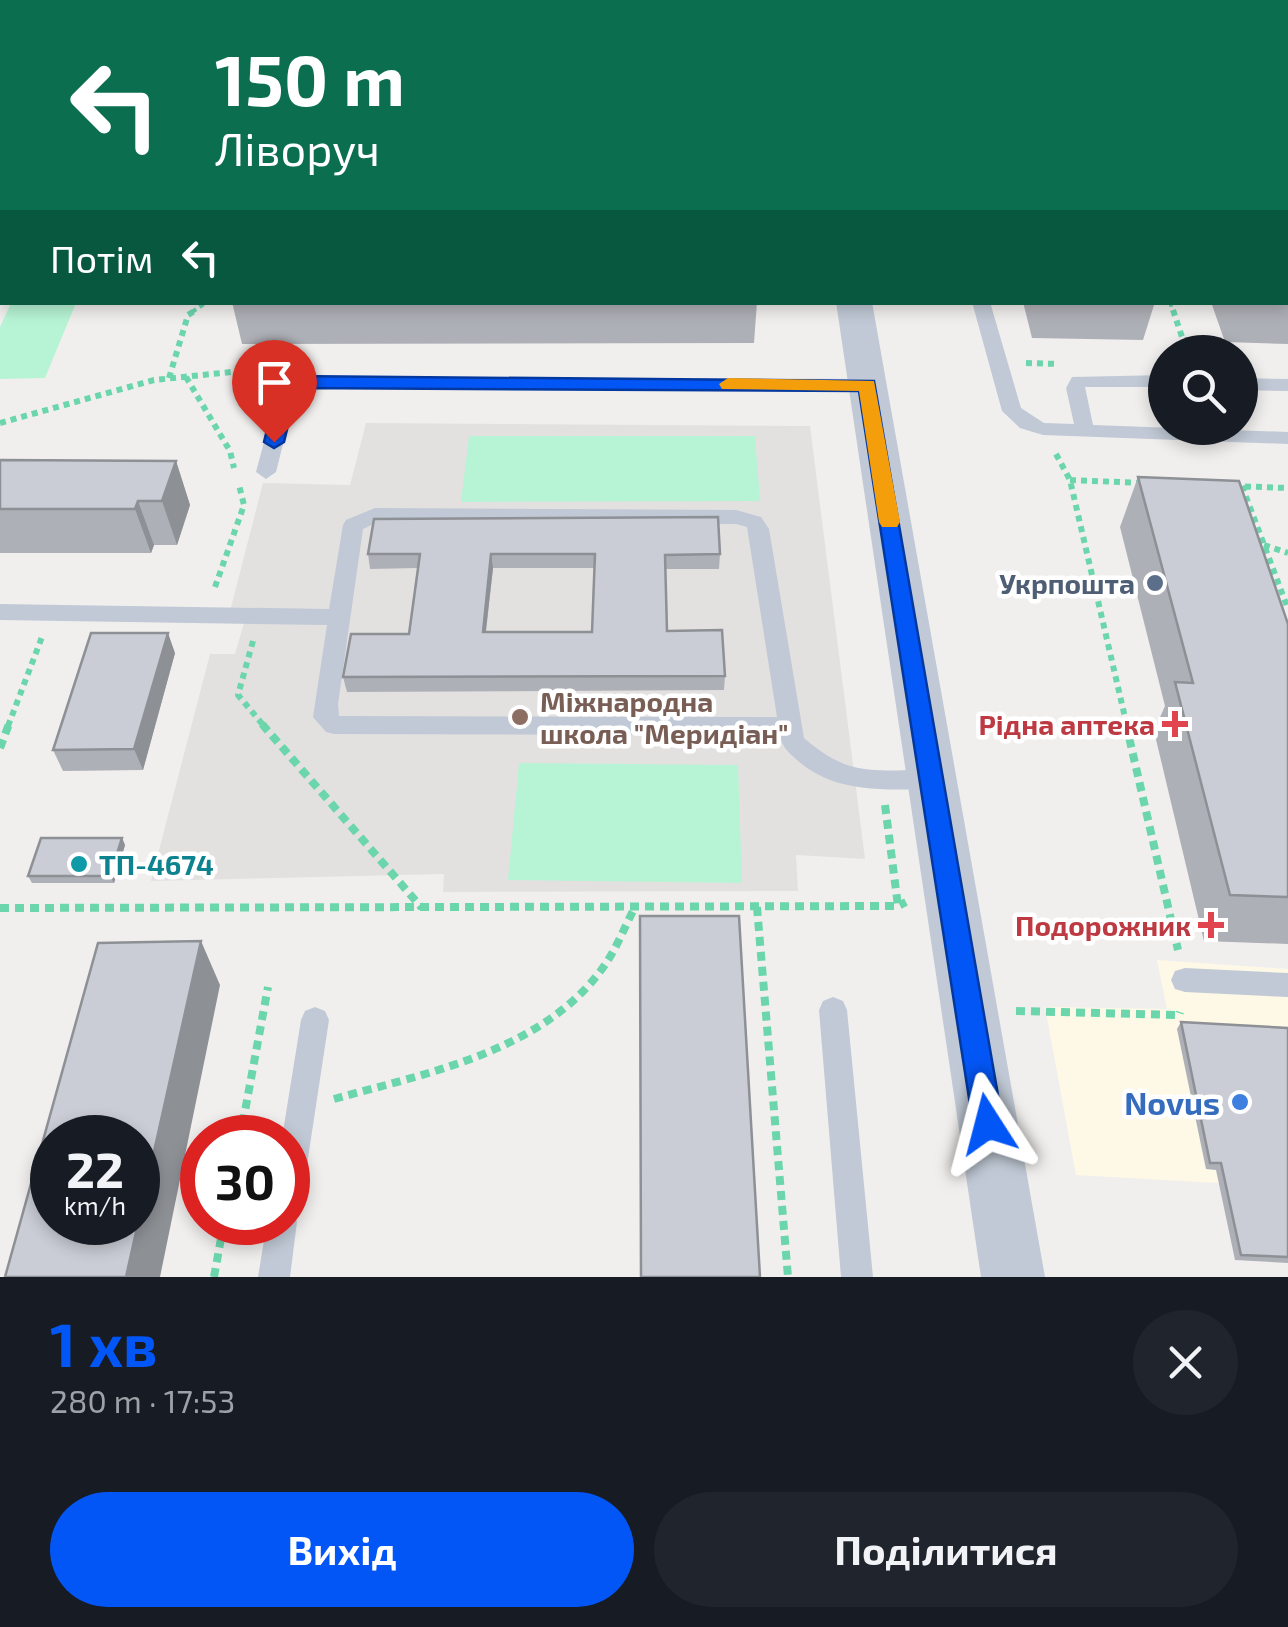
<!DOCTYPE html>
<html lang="uk">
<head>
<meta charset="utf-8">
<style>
  :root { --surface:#171b24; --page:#20242c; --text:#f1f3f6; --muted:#9ea1a6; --accent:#0356f6 }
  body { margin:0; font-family:"Exo 2",sans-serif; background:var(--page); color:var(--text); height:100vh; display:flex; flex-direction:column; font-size:38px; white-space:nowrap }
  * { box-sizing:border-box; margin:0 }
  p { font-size:32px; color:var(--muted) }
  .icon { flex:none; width:55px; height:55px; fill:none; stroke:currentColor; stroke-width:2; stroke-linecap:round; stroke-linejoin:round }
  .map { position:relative; height:1277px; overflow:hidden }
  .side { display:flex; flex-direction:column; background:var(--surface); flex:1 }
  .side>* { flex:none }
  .guide { position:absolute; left:0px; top:0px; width:1290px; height:305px; box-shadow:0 5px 15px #0003; background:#0b6e4f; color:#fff; overflow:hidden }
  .fabs { position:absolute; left:1148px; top:335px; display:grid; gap:20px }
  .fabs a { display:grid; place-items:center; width:110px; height:110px; border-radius:50%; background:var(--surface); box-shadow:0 5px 15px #0003; font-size:50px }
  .speed { position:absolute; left:30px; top:1115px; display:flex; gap:20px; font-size:50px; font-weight:700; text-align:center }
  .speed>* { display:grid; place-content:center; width:130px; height:130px; border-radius:50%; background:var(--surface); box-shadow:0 5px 15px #0003; line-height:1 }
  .speed small { font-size:25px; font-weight:400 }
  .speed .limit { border:15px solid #d22; background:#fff; color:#111 }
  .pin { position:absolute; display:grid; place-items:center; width:85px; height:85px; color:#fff; margin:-102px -42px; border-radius:50% 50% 50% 0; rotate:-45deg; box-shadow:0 0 10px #0007 }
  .pin .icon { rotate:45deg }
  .me { position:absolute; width:110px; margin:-55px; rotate:351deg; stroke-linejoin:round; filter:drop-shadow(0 0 8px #0008) }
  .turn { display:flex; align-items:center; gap:35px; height:210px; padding:0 50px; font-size:45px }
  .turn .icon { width:130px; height:130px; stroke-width:2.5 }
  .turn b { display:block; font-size:70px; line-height:85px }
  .then { display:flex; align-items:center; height:95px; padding:0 50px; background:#0003; gap:20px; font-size:38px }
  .round { display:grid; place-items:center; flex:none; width:105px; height:105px; border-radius:52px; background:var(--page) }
  .headline { display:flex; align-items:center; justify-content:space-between; height:170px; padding:0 50px }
  h1 { font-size:60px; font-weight:700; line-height:75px; color:var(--accent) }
  .button { display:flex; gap:20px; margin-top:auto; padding:20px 50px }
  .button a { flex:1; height:115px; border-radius:60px; background:var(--accent); color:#fff; font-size:40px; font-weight:700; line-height:115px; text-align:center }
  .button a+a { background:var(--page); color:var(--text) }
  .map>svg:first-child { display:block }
  .commercial { fill:#fef9e6 }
  .education { fill:#e3e0e0 }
  .green { fill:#b7f4d5 }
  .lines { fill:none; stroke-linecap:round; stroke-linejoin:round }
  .path-far2 { stroke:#6bd6ac; stroke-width:4; stroke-dasharray:5 4; stroke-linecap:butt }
  .path-far1 { stroke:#6bd6ac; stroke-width:6; stroke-dasharray:6 5; stroke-linecap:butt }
  .path { stroke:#6bd6ac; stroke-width:8; stroke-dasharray:9 6; stroke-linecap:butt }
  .service { fill:#c0c9d5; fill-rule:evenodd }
  .minor { fill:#c0c9d5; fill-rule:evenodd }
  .wall { fill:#aeb0b7; fill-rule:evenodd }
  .shaded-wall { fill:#8d9095 }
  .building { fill:#cacdd5; stroke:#8d9095; stroke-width:2.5; fill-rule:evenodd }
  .route { fill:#0356f6; stroke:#0238a0; stroke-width:2.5 }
  .slow { fill:#f59e0b }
  .service-dot { fill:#5c6f8a; stroke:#fff; stroke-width:4 }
  .education-dot { fill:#8d6e63; stroke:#fff; stroke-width:4 }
  .health-dot { fill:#e0444e; stroke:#fff; stroke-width:4 }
  .culture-dot { fill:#0f9aa8; stroke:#fff; stroke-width:4 }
  .shop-dot { fill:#3f7fe0; stroke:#fff; stroke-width:4 }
  .labels { text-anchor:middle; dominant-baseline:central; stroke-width:9; stroke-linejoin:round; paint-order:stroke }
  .service-label { font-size:28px; font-weight:bold; fill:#4e5e75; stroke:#fff; text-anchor:end }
  .education-label { font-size:28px; font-weight:bold; fill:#785e54; stroke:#fff; text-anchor:start }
  .health-label { font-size:28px; font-weight:bold; fill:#be3a42; stroke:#fff; text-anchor:end }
  .culture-label { font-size:28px; font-weight:bold; fill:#0d838f; stroke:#fff; text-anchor:start }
  .near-shop-label { font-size:32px; font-weight:bold; fill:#366cbe; stroke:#fff; text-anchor:end }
</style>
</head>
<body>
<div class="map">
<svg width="1288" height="1277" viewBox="0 0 1288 1277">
  <rect width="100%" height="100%" fill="#f1efee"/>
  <path class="commercial" d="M1157,960L1288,969V1187L1076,1175L1045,1007L1167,1009Z"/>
  <path class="education" d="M366,423L810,426L865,859L796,855L798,891L443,892L444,874L151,881L210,654H235L244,623L229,615L263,483L350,485Z"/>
  <path class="green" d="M11,303H76L45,378L0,379V327Z
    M469,436H755L760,501L461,502Z
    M519,763L738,765L742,883L508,880Z"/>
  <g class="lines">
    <path class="path-far2" d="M1213,0L1217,2
      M1170,302L1173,312
      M192,312L207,302"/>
    <path class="path-far1" d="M1173,310L1187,352
      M1026,363L1059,364
      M186,377L230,451L234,468
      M169,378L188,315L196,310
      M0,423L154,380L251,370L264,374
      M1056,454L1070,480L1127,726
      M1070,480L1142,483
      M1234,486L1288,488
      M1242,486L1288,609
      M1264,545L1288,553
      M215,587L244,505L239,485
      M253,641L238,695L264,726
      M8,726L42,637"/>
    <path class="path" d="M262,724L422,908
      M1126,724L1178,950
      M0,748L9,724
      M885,805L898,906
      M757,907L788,1277
      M0,908L898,906L906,902
      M1016,1011L1179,1015L1180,1012
      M334,1099C427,1073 541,1052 602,969C616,950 624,928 635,907
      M240,1138L268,987
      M214,1277L224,1222"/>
    <path class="service" d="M799,0H813V2H800Z
      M942,0H956V2H943Z
      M0,65H2V73H0Z
      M0,254H2V265H0Z
      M972,302H990L1021,408L1044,423L1074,424L1066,388L1072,377L1165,375V387H1085L1093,425L1288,432V444L1043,435L1020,428L1002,411Z
      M289,376L868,379L877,385L868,391L297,388L276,472L266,479L256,472L280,382Z
      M1240,378L1288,379V391L1240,390Z
      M375,508L736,510L761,517L769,529L804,738C851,779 874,769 932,770L941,773L944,780L941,787L932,790C884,789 835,794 797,760C788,752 782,747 780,735L334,734L326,732L313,717L327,625L0,620V604L329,609L343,525L346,520ZM378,522L736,524L747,527L777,717L339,716L338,704L363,529Z
      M1185,968L1288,973V997L1185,992L1175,989L1171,980L1175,971Z
      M833,997L843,1001L847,1010L873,1277H841L819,1010L823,1001Z
      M315,1007L325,1011L329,1020L303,1191L299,1202L288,1206V1138H282L301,1020L305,1011Z
      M288,1209L293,1211L297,1222L290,1277H258L267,1222H288Z"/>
    <path class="minor" d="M836,302H872L1045,1277H981Z"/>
  </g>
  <path class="wall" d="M709,0H755L742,1V2H709Z
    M1003,0H1107V2H1003Z
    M2,151V233H1L0,156Z
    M1288,247V344L1225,342L1211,302H1288Z
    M232,302H757L754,343L242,344Z
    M1023,302H1155L1143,340L1032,338Z
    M0,460L176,461L190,505L177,545H154L151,553H0Z
    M1138,477L1288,624V944L1204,941L1154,731L1165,706L1120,527Z
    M368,554H720L719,569H665L667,631L725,676L724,690L347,692L343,677L409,634L418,568L370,569ZM493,568H594L592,632H486Z
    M175,653L143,770L63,771L53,750Z
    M122,838L125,845L114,883H32L28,876Z
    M1181,1022L1288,1028V1263L1235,1260L1216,1170L1206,1169L1177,1029Z"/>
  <path class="shaded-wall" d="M176,461L190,505L177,545L162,501Z
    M138,501L154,545L151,553L135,509Z
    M491,554L493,568L484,646L483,632Z
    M168,633L175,653L143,770L134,749Z
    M122,838L125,845L114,883L110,876Z
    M201,941L220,985L160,1277H126Z"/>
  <path class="building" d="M2,151V186H0V156Z
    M0,460L176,461L162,501H138L135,509H0Z
    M1138,477L1239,481L1288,624V897L1230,895L1175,682L1193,683Z
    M718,517L720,554L665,555L667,631L722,630L725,676L343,677L351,634H409L420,554H368L374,519ZM491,554H595L592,632H483Z
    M91,633H168L134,749L53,750Z
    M41,838H122L110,876H28Z
    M640,916H739L760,1277H641Z
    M201,941L126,1277H5L98,943ZM52,1138H138V1222H52Z
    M1181,1022L1288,1028V1257L1241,1255L1221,1163H1210Z"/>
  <path class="route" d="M289,376L874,381L1003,1124L999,1135L988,1139L977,1135L973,1124L859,391L297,388L284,442L274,448L264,442L279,382Z"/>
  <path class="slow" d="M728,378L874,381L900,522L897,527H882L879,522L859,391L722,389L719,384Z"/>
  <circle class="service-dot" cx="1155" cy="583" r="10"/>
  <circle class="education-dot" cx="520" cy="717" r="10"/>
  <g class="health-dot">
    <path d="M1170 709h10v10h10v10h-10v10h-10v-10h-10v-10h10z"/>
    <path d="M1206 910h10v10h10v10h-10v10h-10v-10h-10v-10h10z"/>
  </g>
  <circle class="culture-dot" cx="79" cy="864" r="10"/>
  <circle class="shop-dot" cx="1240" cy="1102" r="10"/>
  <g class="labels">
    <g class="service-label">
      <text x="1135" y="583">Укрпошта</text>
    </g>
    <g class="education-label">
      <text x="540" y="701">Міжнародна<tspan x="540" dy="32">школа "Меридіан"</tspan></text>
    </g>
    <g class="health-label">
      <text x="1155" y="724">Рідна аптека</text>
      <text x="1191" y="925">Подорожник</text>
    </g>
    <g class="culture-label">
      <text x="99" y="864">ТП-4674</text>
    </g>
    <g class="near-shop-label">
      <text x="1220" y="1102">Novus</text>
    </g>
  </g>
</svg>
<div class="fabs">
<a><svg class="icon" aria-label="search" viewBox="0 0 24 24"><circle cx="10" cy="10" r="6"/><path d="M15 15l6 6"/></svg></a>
</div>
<div class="speed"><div>22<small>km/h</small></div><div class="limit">30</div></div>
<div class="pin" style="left:274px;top:442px;background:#d93025"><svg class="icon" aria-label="arrive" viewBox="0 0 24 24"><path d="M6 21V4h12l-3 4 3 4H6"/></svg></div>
<svg class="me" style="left:988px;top:1124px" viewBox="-20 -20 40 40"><path d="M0-17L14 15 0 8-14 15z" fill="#0356f6" stroke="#fff" stroke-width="4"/></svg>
<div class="guide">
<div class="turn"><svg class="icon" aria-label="left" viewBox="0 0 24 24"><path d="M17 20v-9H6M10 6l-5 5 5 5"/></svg><div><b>150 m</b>Ліворуч</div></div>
<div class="then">Потім<svg class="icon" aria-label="left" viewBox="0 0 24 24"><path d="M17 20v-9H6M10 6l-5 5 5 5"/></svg></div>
</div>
</div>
<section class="side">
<div class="headline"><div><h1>1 хв</h1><p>280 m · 17:53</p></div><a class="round"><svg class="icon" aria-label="close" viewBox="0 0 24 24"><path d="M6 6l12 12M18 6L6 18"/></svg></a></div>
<div class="button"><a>Вихід</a><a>Поділитися</a></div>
</section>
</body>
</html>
